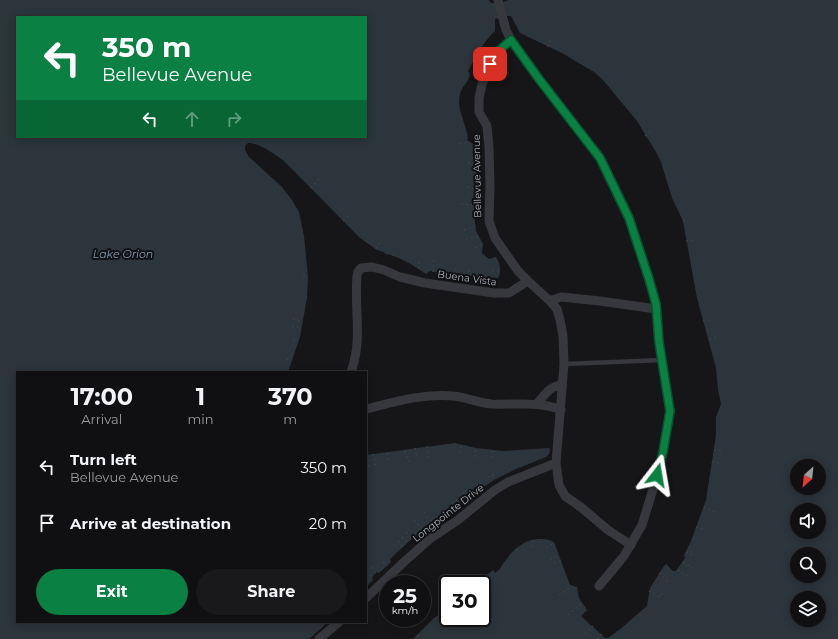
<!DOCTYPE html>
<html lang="en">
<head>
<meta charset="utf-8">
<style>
  :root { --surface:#101012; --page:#19191b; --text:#f1f3f6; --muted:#9c9d9f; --line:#303032; --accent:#0b8043 }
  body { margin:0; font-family:Montserrat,sans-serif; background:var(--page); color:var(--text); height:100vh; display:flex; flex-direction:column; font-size:15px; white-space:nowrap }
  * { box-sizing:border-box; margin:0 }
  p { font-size:13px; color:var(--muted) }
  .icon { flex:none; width:22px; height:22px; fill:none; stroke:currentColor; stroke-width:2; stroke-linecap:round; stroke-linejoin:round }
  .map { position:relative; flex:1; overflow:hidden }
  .side { position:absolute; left:16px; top:371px; width:351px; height:252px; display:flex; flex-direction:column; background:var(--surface); border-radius:0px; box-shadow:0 2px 10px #0003,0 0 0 1px var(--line) }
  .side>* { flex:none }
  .top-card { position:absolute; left:16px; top:16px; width:351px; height:122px; border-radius:0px; box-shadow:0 2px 10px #0003,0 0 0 1px var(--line); background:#0b8043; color:#fff; overflow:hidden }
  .needle { width:26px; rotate:207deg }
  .tools { position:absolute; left:790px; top:459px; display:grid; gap:8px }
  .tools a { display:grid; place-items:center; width:36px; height:36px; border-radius:50%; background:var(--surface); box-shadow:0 2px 10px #0003,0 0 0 1px var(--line); font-size:20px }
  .speed { position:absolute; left:379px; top:575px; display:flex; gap:8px; font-size:20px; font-weight:700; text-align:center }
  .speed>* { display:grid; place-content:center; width:52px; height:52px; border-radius:50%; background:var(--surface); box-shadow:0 2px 10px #0003,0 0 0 1px var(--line); line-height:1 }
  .speed small { font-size:10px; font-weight:400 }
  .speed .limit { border:2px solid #111; border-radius:6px; background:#fff; color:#111 }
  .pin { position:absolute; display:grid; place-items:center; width:34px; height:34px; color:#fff; margin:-17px; border-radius:8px; box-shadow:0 2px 6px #0006 }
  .me { position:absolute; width:44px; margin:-22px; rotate:14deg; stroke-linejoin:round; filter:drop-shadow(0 0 3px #0008) }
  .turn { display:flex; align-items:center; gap:14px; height:84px; padding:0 20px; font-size:18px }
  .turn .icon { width:52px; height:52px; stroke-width:2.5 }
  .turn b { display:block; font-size:28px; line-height:34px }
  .lanes { display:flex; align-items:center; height:38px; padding:0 20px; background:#0003; justify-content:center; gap:20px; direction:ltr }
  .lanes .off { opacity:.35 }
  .eta { display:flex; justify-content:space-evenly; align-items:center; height:68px; text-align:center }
  .eta b { font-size:24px; font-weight:700; line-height:28px }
  .action { display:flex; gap:8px; margin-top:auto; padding:8px 20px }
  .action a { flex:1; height:46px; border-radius:24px; background:var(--accent); color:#fff; font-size:16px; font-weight:700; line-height:46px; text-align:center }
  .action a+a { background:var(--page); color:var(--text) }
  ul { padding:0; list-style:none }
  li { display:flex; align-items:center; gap:12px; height:56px; padding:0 20px }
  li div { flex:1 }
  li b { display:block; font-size:15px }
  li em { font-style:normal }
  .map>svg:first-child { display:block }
  .water { fill:#2c353c; fill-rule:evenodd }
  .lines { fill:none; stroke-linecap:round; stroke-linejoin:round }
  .path { stroke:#3d3f44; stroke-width:1.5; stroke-dasharray:2 3; stroke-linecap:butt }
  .lane { stroke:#37383d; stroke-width:4.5 }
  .street { stroke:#37383d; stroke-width:9 }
  .route-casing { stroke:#07532c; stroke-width:10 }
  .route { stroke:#0b8043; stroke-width:7 }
  .labels { text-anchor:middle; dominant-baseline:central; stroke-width:4; stroke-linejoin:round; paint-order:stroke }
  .street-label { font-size:10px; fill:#a8adb8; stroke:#111113 }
  .water-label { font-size:11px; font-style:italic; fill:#7f9bb3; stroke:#111113 }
</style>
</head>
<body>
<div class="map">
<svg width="838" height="639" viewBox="0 0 838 639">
  <rect width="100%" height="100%" fill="#161618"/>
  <path class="water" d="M0,0H489L491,3H501L509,0H838V639H413L434,618L448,608V618H482V584H477L478,582L493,570L495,573C503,567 500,567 505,561C513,550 524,539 539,539C544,539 549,539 554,542L570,585L577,587L579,598L587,610L581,616L605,638H608L619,630L647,606L650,588L664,566L666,564L673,571H676L685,558L684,555L691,541L706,500L716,435V417L721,404L718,390L716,368L697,298L683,221L672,198L661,162L656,152L637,121L603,80L594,72L562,53L520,33L511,16H507L495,19V31C483,42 476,57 468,71L470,74C469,82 462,86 460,94C456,109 466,123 468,138L467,140L479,148L478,182L474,215L476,231L483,244L482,253L489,259L496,257C500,264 502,270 498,278L448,275L430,271L426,274C418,268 395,254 385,254L384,252L377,250L360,238L284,161C274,154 260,143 248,143L245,146V150L249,157L281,186L292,200L299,212L304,236L308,277L307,298L300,337L288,372H17V622H328L309,639H0ZM17,17H366V137H17ZM797,466H819V488H797ZM797,510H819V532H797ZM797,554H819V576H797ZM797,598H819V620H797Z
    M455,443L476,448L504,451L549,448L550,450L549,454L546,457L516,469L494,480L481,489H478L470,495V497L466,498L449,516L436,520L430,525L428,524L390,559L391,562L379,573L377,572L372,577L373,580L366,587V455Z"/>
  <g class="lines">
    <path class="path" d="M548,47L551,37
      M645,136L653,130
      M459,144L468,142
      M468,163L478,164
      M467,187L478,189
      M311,188L319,179
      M461,204L475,205
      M343,221L349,215
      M683,221L686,219
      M464,230L475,226
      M466,239L479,236
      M686,241L694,240
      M475,248L483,244
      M376,249L381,239
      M393,256L395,251
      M419,269V262
      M469,270L470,276
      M492,270L496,271L501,270
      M433,272L434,257
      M303,275H308
      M455,275L456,265
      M482,277L483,273
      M293,319L302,322
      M703,321L714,320
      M292,326L301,328
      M709,339L719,337
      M293,340L298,342
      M286,359L292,360
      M427,446L429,461
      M415,448L417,457
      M714,450L721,451
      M405,451L409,462
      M387,453L389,463
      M460,453L461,444
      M373,454L376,467
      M367,455L369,468
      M475,457L476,448
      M492,458V450
      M712,462L719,463
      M492,475L497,473
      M488,477L492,475L494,479
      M463,492L468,498
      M456,499L460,504
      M704,507L715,512
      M424,512L433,523
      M414,520L422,529
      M427,524L435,518
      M696,527L706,530
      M406,532L412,539
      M402,537L408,543
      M398,541L403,547
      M532,547L534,539
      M546,548L554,543
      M516,549L518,552
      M686,552L696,556
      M550,559L559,556
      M383,562L387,566
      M683,562L693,568
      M554,563L561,561
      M371,567L376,573
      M678,570L686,576L688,574
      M367,571L372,577
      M659,573L667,581L664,583
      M480,580L488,589
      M649,591L660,597L663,592
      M559,595L572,586
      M568,615L582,603
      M436,617L441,625
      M585,634L593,626
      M417,635L420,638
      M597,639L602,634"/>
    <path class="lane" d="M564,364L663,360"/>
    <path class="street" d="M498,0L506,30L511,40L539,79L600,158L629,218L649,279L656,304L659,342L670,411L663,452L654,486L642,525L624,556L599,586
      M511,40L494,55L482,84L479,98V112L487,126L489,147L490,186L489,221L495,238L518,271L528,281
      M550,301L557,309L560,320L563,336L564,364L556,463L559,485L565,496L582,508L608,530L631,545
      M351,372C363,339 354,309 357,276L358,272L361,268L372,267L384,270L400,277L425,283L494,293H509L528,281L550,301L561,297L600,301L656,309
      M537,404C544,395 550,386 562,385
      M366,409C394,402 424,393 453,396C466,397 478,403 492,404C515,405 539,401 561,410
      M366,598L405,561L431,538L458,520L495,490L508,482L556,463
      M319,639L339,622"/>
  </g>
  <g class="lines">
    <defs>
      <path id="route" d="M490,64L494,55L511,40L539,79L600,158L629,218L649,279L656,304L659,342L670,411L663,452L657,475"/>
    </defs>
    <use href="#route" class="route-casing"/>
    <use href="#route" class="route"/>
  </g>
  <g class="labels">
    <g class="street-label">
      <text transform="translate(477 176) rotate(-91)">Bellevue Avenue</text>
      <text transform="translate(467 278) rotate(8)">Buena Vista</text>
      <text transform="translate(448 513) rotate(-38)">Longpointe Drive</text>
    </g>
    <g class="water-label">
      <text x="123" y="254">Lake Orion</text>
    </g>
  </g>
</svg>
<div class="tools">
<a><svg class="needle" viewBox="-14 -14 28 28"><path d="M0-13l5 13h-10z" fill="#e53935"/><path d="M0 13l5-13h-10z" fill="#9c9d9f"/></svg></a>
<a><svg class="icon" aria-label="sound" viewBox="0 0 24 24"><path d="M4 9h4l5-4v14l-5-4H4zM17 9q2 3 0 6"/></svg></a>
<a><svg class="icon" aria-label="search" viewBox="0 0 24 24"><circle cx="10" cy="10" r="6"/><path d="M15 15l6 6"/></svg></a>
<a><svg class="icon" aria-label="layers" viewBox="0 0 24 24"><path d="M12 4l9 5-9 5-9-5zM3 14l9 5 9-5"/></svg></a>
</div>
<div class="speed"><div>25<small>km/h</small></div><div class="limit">30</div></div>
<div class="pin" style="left:490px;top:64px;background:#d93025"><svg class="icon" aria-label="arrive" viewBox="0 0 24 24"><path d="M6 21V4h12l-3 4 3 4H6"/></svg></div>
<svg class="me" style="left:657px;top:475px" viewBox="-20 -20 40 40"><path d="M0-17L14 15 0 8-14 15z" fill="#0b8043" stroke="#fff" stroke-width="4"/></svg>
<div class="top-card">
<div class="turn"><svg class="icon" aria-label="left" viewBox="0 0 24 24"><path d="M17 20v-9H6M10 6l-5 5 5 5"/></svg><div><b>350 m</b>Bellevue Avenue</div></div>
<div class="lanes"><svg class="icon" aria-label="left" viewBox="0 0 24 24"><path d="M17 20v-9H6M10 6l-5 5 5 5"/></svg><svg class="icon off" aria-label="ahead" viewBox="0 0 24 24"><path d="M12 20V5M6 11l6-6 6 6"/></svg><svg class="icon off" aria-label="right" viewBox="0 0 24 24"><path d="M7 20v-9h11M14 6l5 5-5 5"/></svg></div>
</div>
<section class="side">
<div class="eta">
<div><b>17:00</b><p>Arrival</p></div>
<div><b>1</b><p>min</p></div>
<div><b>370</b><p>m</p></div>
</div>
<ul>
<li><svg class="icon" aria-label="left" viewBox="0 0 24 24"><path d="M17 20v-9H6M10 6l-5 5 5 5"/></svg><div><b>Turn left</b><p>Bellevue Avenue</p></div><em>350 m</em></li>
<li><svg class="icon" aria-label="arrive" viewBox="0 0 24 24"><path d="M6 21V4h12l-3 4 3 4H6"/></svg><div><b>Arrive at destination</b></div><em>20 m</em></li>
</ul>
<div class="action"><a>Exit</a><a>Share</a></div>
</section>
</div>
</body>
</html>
